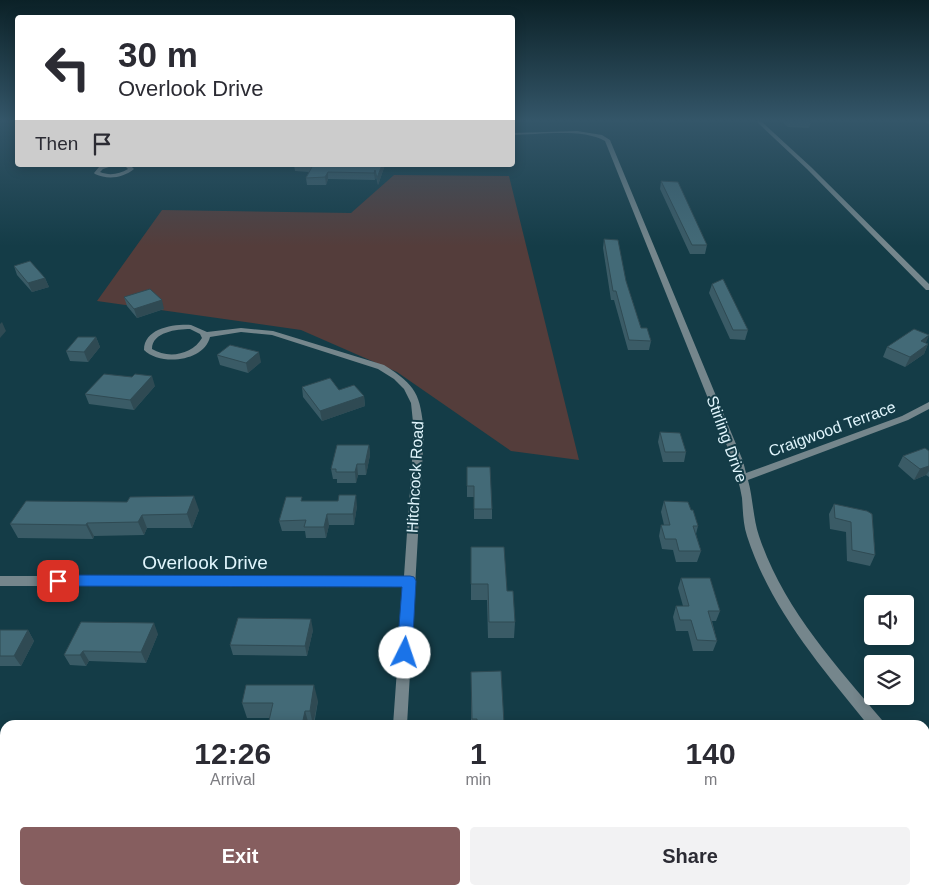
<!DOCTYPE html>
<html lang="en">
<head>
<meta charset="utf-8">
<style>
  :root { --surface:#fff; --page:#f2f2f3; --text:#2b2b33; --muted:#7c7c81; --accent:#865e5f }
  body { margin:0; font-family:Arial,sans-serif; background:var(--page); color:var(--text); height:100vh; display:flex; flex-direction:column; font-size:19px; white-space:nowrap }
  * { box-sizing:border-box; margin:0 }
  p { font-size:16px; color:var(--muted) }
  .icon { flex:none; width:28px; height:28px; fill:none; stroke:currentColor; stroke-width:2; stroke-linecap:round; stroke-linejoin:round }
  .map { position:relative; flex:1; overflow:hidden }
  .side { position:absolute; left:0px; top:720px; width:930px; height:175px; display:flex; flex-direction:column; background:var(--surface); border-radius:15px 15px 0 0; box-shadow:0 2px 12px #0003 }
  .side>* { flex:none }
  .top-card { position:absolute; left:15px; top:15px; width:500px; height:152px; border-radius:5px; box-shadow:0 2px 12px #0003; background:#fff; color:var(--text); overflow:hidden }
  .buttons { position:absolute; left:864px; top:595px; display:grid; gap:10px }
  .buttons a { display:grid; place-items:center; width:50px; height:50px; border-radius:5px; background:var(--surface); box-shadow:0 2px 12px #0003; font-size:25px }
  .pin { position:absolute; display:grid; place-items:center; width:42px; height:42px; color:#fff; margin:-21px; border-radius:10px; box-shadow:0 2px 8px #0006 }
  .me { position:absolute; width:55px; margin:-28px; rotate:4deg; stroke-linejoin:round; filter:drop-shadow(0 0 4px #0008) }
  .turn { display:flex; align-items:center; gap:18px; height:105px; padding:0 20px; font-size:22px }
  .turn .icon { width:65px; height:65px; stroke-width:2.5 }
  .turn b { display:block; font-size:35px; line-height:42px }
  .then { display:flex; align-items:center; height:48px; padding:0 20px; background:#0003; gap:10px; font-size:19px }
  .eta { display:flex; justify-content:space-evenly; align-items:center; height:85px; text-align:center }
  .eta b { font-size:30px; font-weight:700; line-height:35px }
  .primary-button { display:flex; gap:10px; margin-top:auto; padding:10px 20px }
  .primary-button a { flex:1; height:58px; border-radius:5px; background:var(--accent); color:#fff; font-size:20px; font-weight:700; line-height:58px; text-align:center }
  .primary-button a+a { background:var(--page); color:var(--text) }
  .map>svg:first-child { display:block }
  .green { fill:#543d3b }
  .lines { fill:none; stroke-linecap:round; stroke-linejoin:round }
  .service { fill:#75868c; fill-rule:evenodd }
  .minor { fill:#75868c; fill-rule:evenodd }
  .wall { fill:#3a5b66 }
  .shaded-wall { fill:#2f4a53 }
  .building { fill:#436a77; stroke:#2f4a53 }
  .route { fill:#1a73e8; stroke:#114b97 }
  .labels { text-anchor:middle; dominant-baseline:central; stroke-width:4; stroke-linejoin:round; paint-order:stroke }
  .street-label { font-size:16px; fill:#e0f5fc; stroke:#143c47 }
  .near-street-label { font-size:19px; fill:#e0f5fc; stroke:#143c47 }
</style>
</head>
<body>
<div class="map">
<svg width="929" height="895" viewBox="0 0 929 895">
  <rect width="100%" height="100%" fill="#143c47"/>
  <path class="green" d="M394,175L509,176L579,460L511,451L397,372L301,330L97,301L162,210L351,213Z"/>
  <g class="lines">
    <path class="service" d="M114,890H131L128,895H111Z"/>
    <path class="minor" d="M756,121H761L811,167L929,284V290H926L807,169Z
      M924,121H929V124Z
      M577,131L602,135L610,140L743,461L746,473L902,416L929,402V409L908,420L748,480C753,498 753,518 759,536C783,608 835,664 882,720L884,725H868C821,667 770,608 747,536C743,524 743,511 742,498C740,486 736,473 733,461L605,141C582,128 538,135 512,135V133Z
      M106,165H115L103,169L100,172C110,176 119,174 128,169L124,165H130L134,169C123,178 108,180 95,174L94,173L99,167Z
      M191,325L207,332L241,328L273,331L384,365C417,386 420,394 424,432L407,725H393L403,586H0V576H404L414,432L411,403L404,389L394,379L378,369L272,335L241,332L210,337C204,362 160,366 144,350C144,328 174,324 191,325ZM190,329L200,334L202,338C192,355 168,359 152,349C152,332 177,329 190,329Z
      M925,777L929,779V798L925,796Z
      M381,890H399V895H381Z"/>
  </g>
  <path class="wall" d="M782,121H811L809,128L788,127Z
    M294,165H385L378,185L376,177L375,180L328,179L326,185H307L306,178L309,172L295,171Z
    M661,181L707,245L705,254H690L660,189Z
    M604,239L626,281L641,328L651,341L649,350H628L614,300H611L603,248Z
    M14,266L45,278L49,287L32,292L17,275Z
    M712,284L748,330L745,340L730,339L709,293Z
    M124,297L164,309L137,318L127,306Z
    M96,337L100,347L88,362L70,361L66,351Z
    M926,343L928,344L924,354L905,367L883,357L887,347Z
    M217,355L261,362L248,373L220,365Z
    M155,386L134,410L89,404L85,394Z
    M302,387L339,390L364,396L365,406L322,421L303,397Z
    M660,432L686,452L684,462H663L658,442Z
    M369,445L370,455L366,475H358L356,483H337V479H333L331,469Z
    M929,451V477L926,475L914,480L898,466L903,456Z
    M467,467L492,509V519H474V497H467Z
    M302,501L357,506L354,525H329L326,538H306L305,531H282L279,521Z
    M664,501L691,510L698,526L696,534L701,551L697,562H676L673,550L662,549L659,536L661,525H664L661,512Z
    M834,504L872,514L875,555L870,566L847,561L846,532L830,529L829,514Z
    M199,510L192,528H147L144,535L94,536L93,539L18,538L10,524Z
    M471,547L507,591L515,622L514,638H488L487,600H471Z
    M681,578L720,611L716,621H712L717,641L713,651H693L688,631H676L673,617L676,606H683L678,588Z
    M0,630H28L34,641L21,666H0Z
    M313,630L307,656L233,655L230,645Z
    M158,634L146,663L89,661L86,666L70,665L64,655Z
    M471,672L504,724L514,725H471Z
    M318,701L314,725H268L270,718H247L242,703Z
    M485,890H563L565,895H486Z
    M640,890H714L694,895H642Z"/>
  <path class="shaded-wall" d="M382,165H385L378,185L377,178Z
    M375,170L376,177L375,180L374,173Z
    M328,172V179L326,185L325,177Z
    M45,278L49,287L32,292L28,283Z
    M162,300L164,309L137,318L134,309Z
    M2,322L6,331L0,338V324Z
    M929,336L925,345L921,341Z
    M96,337L100,347L88,362L84,352Z
    M928,344L924,354L905,367L910,357Z
    M259,352L261,362L248,373L246,363Z
    M152,376L155,386L134,410L130,400Z
    M364,396L365,406L322,421L320,411Z
    M369,445L370,455L366,475L365,464Z
    M357,464L358,475L356,483L355,472Z
    M929,466V471L926,475L914,480L920,469Z
    M356,495L357,506L354,525L353,514Z
    M194,496L199,510L192,528L187,514Z
    M327,514L329,525L326,538L324,527Z
    M142,515L147,528L144,535L138,522Z
    M87,523L94,536L93,539L86,525Z
    M311,619L313,630L307,656L305,646Z
    M154,623L158,634L146,663L141,652Z
    M28,630L34,641L21,666L14,656Z
    M83,651L89,661L86,666L80,655Z
    M314,685L318,701L313,725L310,711Z
    M305,711L309,725H302Z
    M24,890H38L42,894L41,895H22Z
    M684,890H714L694,895H664Z"/>
  <path class="building" d="M313,165H382L377,178L375,170L374,173L328,172L325,177L306,178Z
    M661,181L678,182L707,245H692Z
    M604,239L618,240L626,281L641,328H647L651,341L629,340L616,291H613Z
    M30,261L45,278L28,283L14,266Z
    M723,279L748,330H733L712,284Z
    M150,289L162,300L134,309L124,297Z
    M914,329L929,335L921,341L928,344L910,357L887,347Z
    M78,337H96L84,352L66,351Z
    M230,345L259,352L246,363L217,355Z
    M104,374L132,377L135,374L152,376L130,400L85,394Z
    M330,378L339,390L354,385L364,396L320,411L302,387Z
    M660,432L680,433L686,452H665Z
    M337,445H369L365,464H357L355,472H336V469H331Z
    M925,448L929,451V466L920,469L903,456Z
    M467,467H490L492,509H474V486H467Z
    M339,495H356L353,514H327L324,527H304L306,520L279,521L286,497H302L301,501H338Z
    M194,496L187,514L142,515L138,522L87,523L86,525L10,524L26,501L127,502L130,497Z
    M664,501L688,502L691,510H693L698,526H693L701,551H679L676,539H665L661,525H670Z
    M834,504L867,511L872,514L875,555L852,550L851,522L835,518Z
    M471,547H504L507,591H513L515,622H489L488,584H471Z
    M681,578H710L720,611H708L717,641L697,640L691,620H680L676,606H689Z
    M238,618L311,619L305,646L230,645Z
    M81,622L154,623L141,652L83,651L80,655H64Z
    M0,630H28L14,656H0Z
    M501,671L504,724H514V725H477V719H472L471,672Z
    M246,685H314L310,711H305L302,725H268L273,703H242Z
    M0,879L5,880V890H24L22,895H0Z
    M488,890H563L565,895H489Z
    M647,890H684L664,895H649Z"/>
  <linearGradient id="sky" x2="0" y2="1"><stop stop-color="#0b2127"/><stop offset="0.49" stop-color="#345669"/><stop offset="1" stop-color="#345669" stop-opacity="0"/></linearGradient>
  <rect width="929" height="246" fill="url(#sky)"/>
  <path class="route" d="M58,575L410,576L414,577L416,581L412,653L410,658L405,660L400,658L397,653L402,587L58,586L54,585L52,581L54,577Z"/>
  <g class="labels">
    <g class="street-label">
      <text transform="translate(832 429) rotate(-20)">Craigwood Terrace</text>
      <text transform="translate(727 439) rotate(70)">Stirling Drive</text>
      <text transform="translate(415 477) rotate(-87)">Hitchcock Road</text>
    </g>
    <g class="near-street-label">
      <text x="205" y="562">Overlook Drive</text>
    </g>
  </g>
</svg>
<div class="buttons">
<a><svg class="icon" aria-label="sound" viewBox="0 0 24 24"><path d="M4 9h4l5-4v14l-5-4H4zM17 9q2 3 0 6"/></svg></a>
<a><svg class="icon" aria-label="layers" viewBox="0 0 24 24"><path d="M12 4l9 5-9 5-9-5zM3 14l9 5 9-5"/></svg></a>
</div>
<div class="pin" style="left:58px;top:581px;background:#d93025"><svg class="icon" aria-label="arrive" viewBox="0 0 24 24"><path d="M6 21V4h12l-3 4 3 4H6"/></svg></div>
<svg class="me" style="left:405px;top:653px" viewBox="-20 -20 40 40"><circle r="19" fill="#fff"/><path d="M0-13L10 11 0 6-10 11z" fill="#1a73e8"/></svg>
<div class="top-card">
<div class="turn"><svg class="icon" aria-label="left" viewBox="0 0 24 24"><path d="M17 20v-9H6M10 6l-5 5 5 5"/></svg><div><b>30 m</b>Overlook Drive</div></div>
<div class="then">Then<svg class="icon" aria-label="arrive" viewBox="0 0 24 24"><path d="M6 21V4h12l-3 4 3 4H6"/></svg></div>
</div>
<section class="side">
<div class="eta">
<div><b>12:26</b><p>Arrival</p></div>
<div><b>1</b><p>min</p></div>
<div><b>140</b><p>m</p></div>
</div>
<div class="primary-button"><a>Exit</a><a>Share</a></div>
</section>
</div>
</body>
</html>
